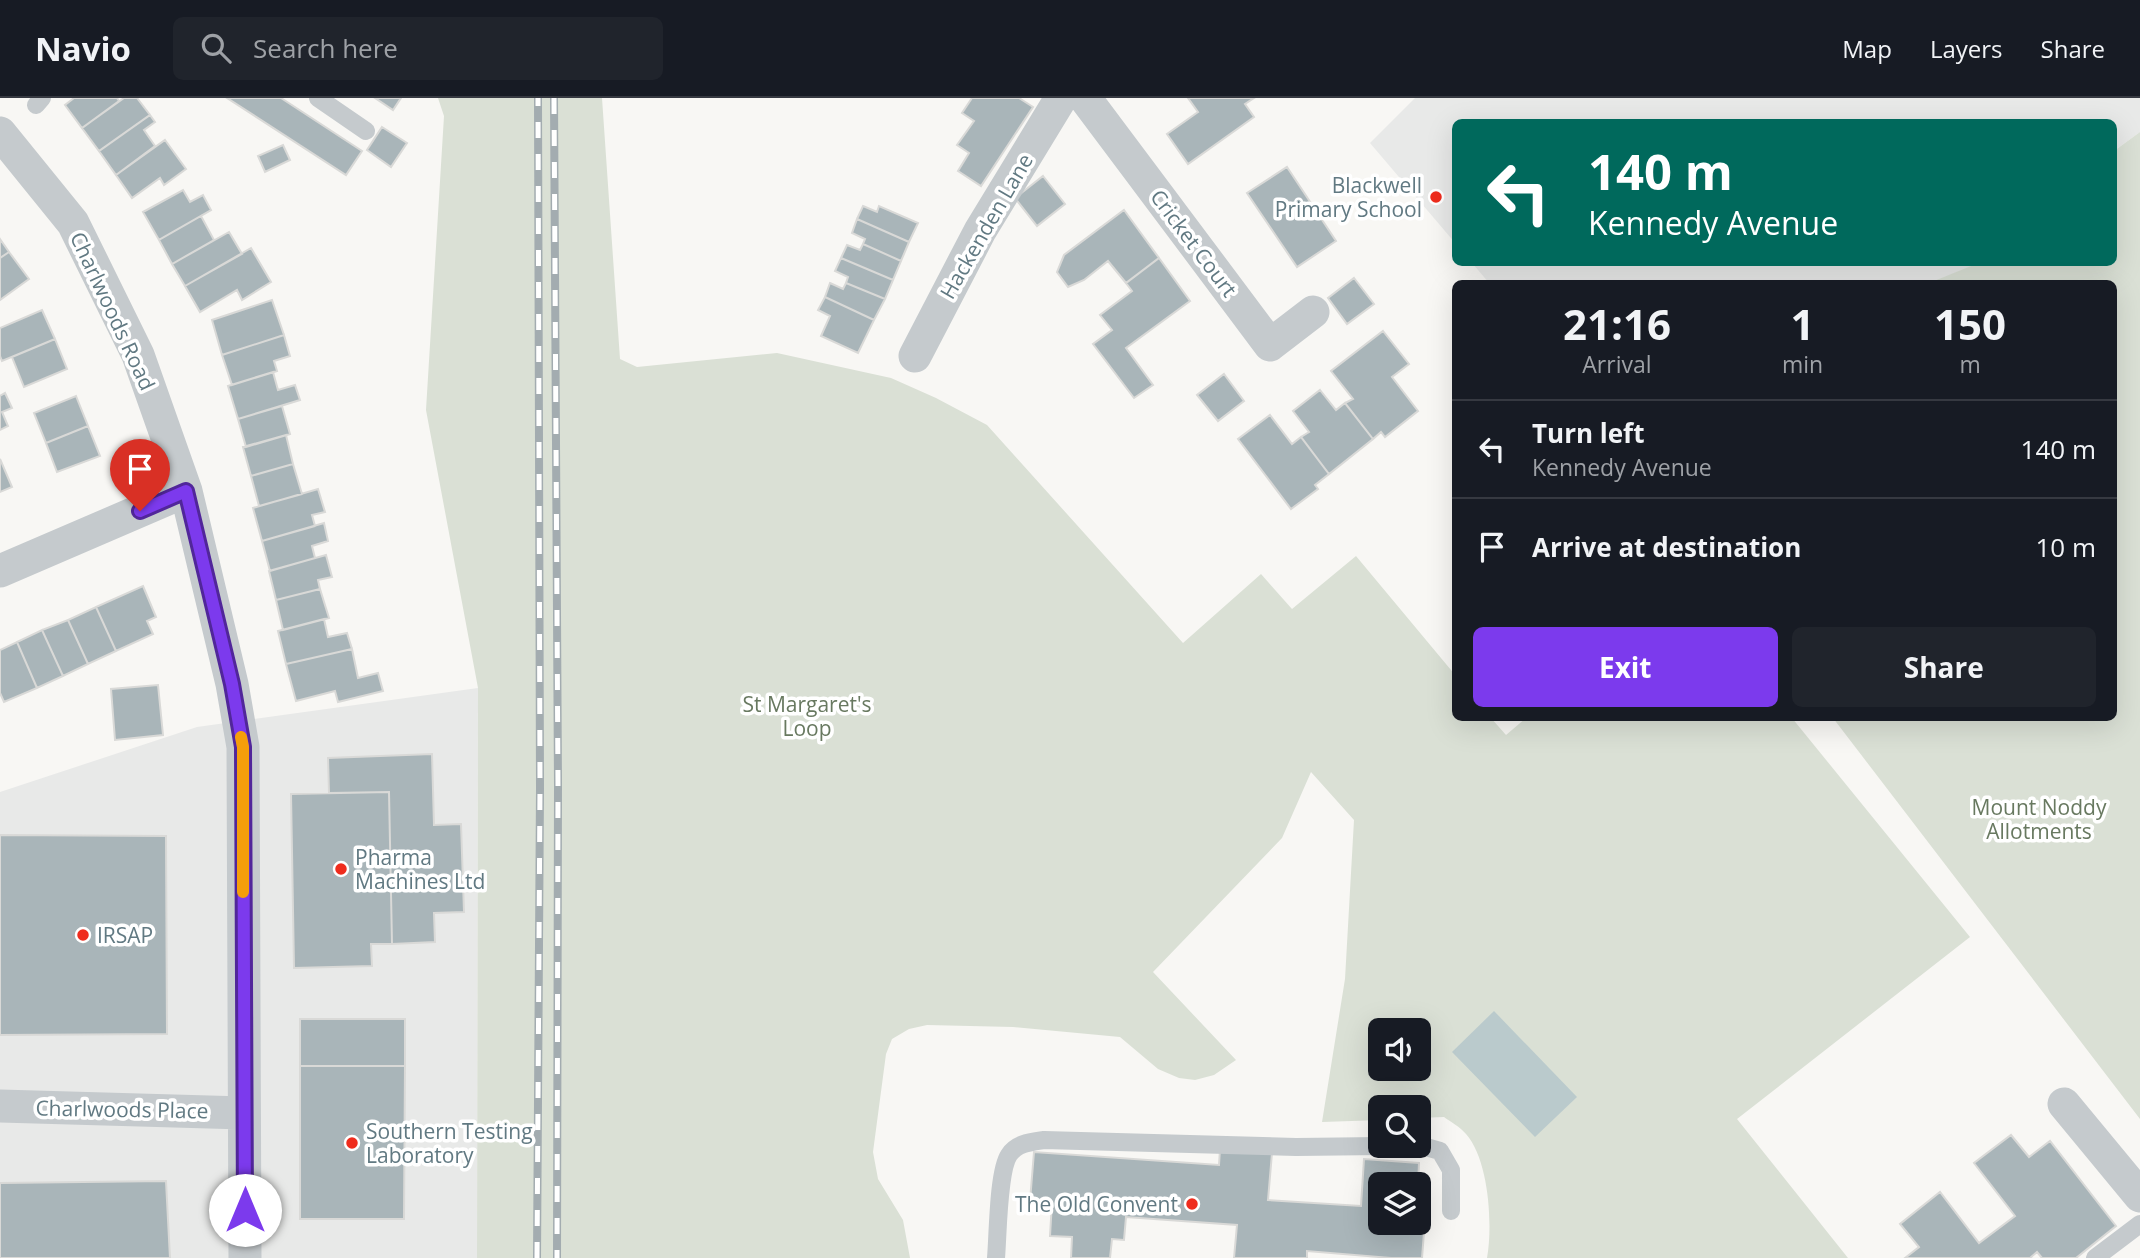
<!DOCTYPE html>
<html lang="en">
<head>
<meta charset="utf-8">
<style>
  :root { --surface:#171b24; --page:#20242c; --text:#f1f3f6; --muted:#9ea1a6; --line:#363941; --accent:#7c3aed }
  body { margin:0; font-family:"Open Sans",sans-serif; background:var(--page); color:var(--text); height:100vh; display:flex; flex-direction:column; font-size:26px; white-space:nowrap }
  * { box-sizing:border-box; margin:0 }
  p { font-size:23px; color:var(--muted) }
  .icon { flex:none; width:38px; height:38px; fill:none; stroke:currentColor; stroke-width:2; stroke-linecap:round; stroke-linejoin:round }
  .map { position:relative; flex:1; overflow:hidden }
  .panel { position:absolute; left:1452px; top:182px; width:665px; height:441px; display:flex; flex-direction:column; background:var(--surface); border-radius:10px; box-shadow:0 7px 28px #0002 }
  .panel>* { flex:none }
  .banner { position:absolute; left:1452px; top:21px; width:665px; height:147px; border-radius:10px; box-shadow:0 7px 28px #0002; background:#00695c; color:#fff; overflow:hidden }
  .buttons { position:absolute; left:1368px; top:920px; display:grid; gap:14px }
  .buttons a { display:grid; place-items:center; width:63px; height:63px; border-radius:10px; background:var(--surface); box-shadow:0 7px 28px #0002; font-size:35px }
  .pin { position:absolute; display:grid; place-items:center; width:60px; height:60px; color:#fff; margin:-72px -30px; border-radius:50% 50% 50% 0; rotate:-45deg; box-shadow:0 0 7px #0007 }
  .pin .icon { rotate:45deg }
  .me { position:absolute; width:77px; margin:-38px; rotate:0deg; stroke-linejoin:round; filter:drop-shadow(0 0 5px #0008) }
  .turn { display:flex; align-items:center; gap:24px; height:147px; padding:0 21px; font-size:32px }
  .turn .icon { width:91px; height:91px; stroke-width:2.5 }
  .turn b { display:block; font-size:49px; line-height:60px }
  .eta { display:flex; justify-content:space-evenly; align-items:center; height:119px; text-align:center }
  .eta b { font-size:42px; font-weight:700; line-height:49px }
  .button { display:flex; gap:14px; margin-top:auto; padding:14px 21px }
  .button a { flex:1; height:80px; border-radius:10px; background:var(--accent); color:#fff; font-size:28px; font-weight:700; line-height:80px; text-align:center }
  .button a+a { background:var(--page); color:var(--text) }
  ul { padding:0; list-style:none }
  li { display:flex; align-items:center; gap:21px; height:98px; padding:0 21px; border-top:2px solid var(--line) }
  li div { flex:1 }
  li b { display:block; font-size:26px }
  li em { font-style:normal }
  header { display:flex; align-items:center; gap:42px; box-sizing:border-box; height:98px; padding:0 35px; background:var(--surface); border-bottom:2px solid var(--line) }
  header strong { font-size:33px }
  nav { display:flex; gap:38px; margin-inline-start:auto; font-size:24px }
  .search { width:490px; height:63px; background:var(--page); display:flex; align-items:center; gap:18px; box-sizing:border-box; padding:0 24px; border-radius:10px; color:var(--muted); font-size:26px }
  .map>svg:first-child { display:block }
  .built { fill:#e8e9e8 }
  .green { fill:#dae0d5; fill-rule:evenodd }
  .water { fill:#bacacc }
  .building { fill:#a9b5b9; stroke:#d9d9d7; stroke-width:2 }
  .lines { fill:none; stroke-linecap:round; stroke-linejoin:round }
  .lane { stroke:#c5cacd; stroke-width:18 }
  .street { stroke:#c5cacd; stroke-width:33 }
  .rail-casing { stroke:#a3acb0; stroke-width:8 }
  .rail { stroke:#fff; stroke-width:5; stroke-dasharray:16; stroke-linecap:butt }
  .route-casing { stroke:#51269a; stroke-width:18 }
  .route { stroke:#7c3aed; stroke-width:12 }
  .slow { stroke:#f59e0b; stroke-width:12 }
  .poi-dot { fill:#ef2c1d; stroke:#fff; stroke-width:2.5 }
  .labels { text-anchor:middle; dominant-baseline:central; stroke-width:7; stroke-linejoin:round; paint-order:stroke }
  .poi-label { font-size:21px; fill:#617982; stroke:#fff; text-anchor:start }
  .street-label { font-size:21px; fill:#617982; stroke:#fff }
  .park-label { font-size:21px; fill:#687960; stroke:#fff }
</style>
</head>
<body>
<header>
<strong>Navio</strong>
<div class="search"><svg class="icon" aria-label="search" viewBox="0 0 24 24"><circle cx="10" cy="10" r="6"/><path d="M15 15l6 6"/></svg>Search here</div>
<nav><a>Map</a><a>Layers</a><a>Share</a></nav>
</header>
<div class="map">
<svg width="2140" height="1160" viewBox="0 0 2140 1160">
  <rect width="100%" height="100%" fill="#f8f7f4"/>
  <path class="built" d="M1415,0H2140V34L2114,53V24H1456V146L1370,45Z
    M1472,165H1976L1972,168L1928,186H1490Z
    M478,590L477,1160H0V694L197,629Z"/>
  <path class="green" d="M438,0H602L620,261L637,269L777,255L891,280L936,300L987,327L1183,545L1261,476L1292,511L1356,458L1456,578V620H1491L1506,637L1526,620H1792L1970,839L1737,1021L1848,1160H1487C1493,1127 1489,1062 1466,1036C1460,1029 1451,1024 1444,1019L1419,1020V1010H1381V1022L1322,1024L1345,881L1354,722L1311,674L1282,740L1153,874L1236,962L1214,977L1195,982L1179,980L1158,971L1120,939L1013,929L927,927L909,931L892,941L886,956L873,1054L878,1081L903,1122L910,1160H477L478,590L426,312L444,18ZM1381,933H1419V971H1381Z
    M2140,34V1021L1833,620H2114V186L1929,185L1971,168L1976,165L2114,164V53Z"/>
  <path class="water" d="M1494,913L1577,999L1535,1039L1452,954Z"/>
  <path class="building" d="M74,0H117L119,3L82,30L65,7Z
    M124,0H137L150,17L99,53L82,30Z
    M227,0H281L362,53L346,77Z
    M375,0H401L393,12Z
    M972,0H1019L1033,9L981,88L958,73L969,55L957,47L974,23L962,15Z
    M1188,0H1254L1245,6L1254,19L1188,66L1167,36L1198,14Z
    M150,17L155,24L144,32L155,48L116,77L99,53Z
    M382,29L407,45L391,69L367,52Z
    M165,42L186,71L164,87L160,80L132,100L116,77Z
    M283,47L290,62L265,74L258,58Z
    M1287,69L1336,143L1297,169L1247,95Z
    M1043,78L1065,106L1037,128L1015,100Z
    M183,92L190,104L203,97L211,112L159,142L143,114Z
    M863,108L877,114L879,108L918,125L909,144L857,121Z
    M1124,112L1159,160L1126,185L1108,163L1084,182L1068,189L1057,174L1064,157Z
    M201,118L214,142L172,166L159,142Z
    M857,121L909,144L901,163L863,146L865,141L852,135Z
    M229,134L242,156L185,188L172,166Z
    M0,141L9,154L0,160Z
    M863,146L901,163L893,182L841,160L847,147L860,152Z
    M251,150L271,184L242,202L237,192L200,214L185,188Z
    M9,154L29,181L0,202V160Z
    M841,160L893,182L885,201L846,185L848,179L835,173Z
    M1159,160L1190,203L1126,250L1153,287L1134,300L1093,246L1112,232L1100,217L1132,193L1126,185Z
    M1354,180L1374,206L1347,226L1328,200Z
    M830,185L843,191L846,185L885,201L874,222L825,199Z
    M825,199L874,222L858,255L821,238L830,218L818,212Z
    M272,202L284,237L222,257L212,222Z
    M42,212L55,241L2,263L0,258V230Z
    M1383,233L1409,266L1392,279L1418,313L1385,339L1381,334L1373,341L1345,305L1353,301L1331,273Z
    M284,237L290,258L274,263L277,273L232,287L222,257Z
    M55,241L67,271L24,289L12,259Z
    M273,274L278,292L295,287L300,302L238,321L228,288Z
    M1224,276L1244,303L1218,323L1197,297Z
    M1320,292L1336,312L1345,305L1373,341L1329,376L1301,339L1309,334L1293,313Z
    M5,295L12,310L2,314L8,328L0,332V298Z
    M76,298L88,328L46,345L34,315Z
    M282,308L290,336L246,349L238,321Z
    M1270,317L1292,346L1301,339L1329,376L1315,387L1318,391L1291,411L1238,341Z
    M88,328L100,358L57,374L46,345Z
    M286,337L293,366L251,378L243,349Z
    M0,361L12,389L0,394Z
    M293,366L302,396L259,408L251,378Z
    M318,391L325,414L312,417L315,428L262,443L253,410Z
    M324,425L328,443L312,448L315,460L270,473L262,443Z
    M326,457L332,479L318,482L320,491L276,502L269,473Z
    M143,488L156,519L147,523L153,536L116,553L96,509Z
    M320,491L329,520L283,532L276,502Z
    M96,509L116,553L88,566L68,522Z
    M324,521L328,539L347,535L352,551L286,566L278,533Z
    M68,522L88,566L63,578L42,532Z
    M42,532L63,578L37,590L17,544Z
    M17,544L37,590L4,604L0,595V552Z
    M352,551L358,580L378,575L383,593L338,604L335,593L296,603L286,566Z
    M158,587L163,637L115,642L111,591Z
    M432,656L434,727L461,726L464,814L434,815L435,844L392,846L389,694L329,695L328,660Z
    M389,694L392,846H371L372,868L294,870L291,696Z
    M0,737L166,738L167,936L0,937Z
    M300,921H405V968H300Z
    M300,968H405L404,1121H300Z
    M2011,1037L2029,1059L2050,1043L2116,1128L2076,1160H2042L2037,1154L2030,1160H1905L1919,1149L1900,1126L1940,1094L1979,1145L2015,1118L1974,1065Z
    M1220,1051L1272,1055L1268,1102L1361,1108L1364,1061L1419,1065L1418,1087H1381V1125H1419V1121H1425L1422,1160H1391L1307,1153V1160H1234L1237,1127L1126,1119L1124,1142L1112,1141L1110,1160H1071L1072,1139L1050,1138L1052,1104L1030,1103L1034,1054L1219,1067Z
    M166,1083L170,1160H0V1085Z"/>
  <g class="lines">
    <path class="lane" d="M318,0L366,33
      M36,7L42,0
      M1419,1047L1440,1053L1451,1072V1113
      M996,1160C998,1138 998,1073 1009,1057C1017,1045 1031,1044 1044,1042L1296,1049L1381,1048
      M2095,1160L2140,1126"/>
    <path class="street" d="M1085,0L1270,247L1313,214
      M0,35L73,125L138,257L186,393L232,586L243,649L245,1160
      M915,258L980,133L1061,0
      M0,473L186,393
      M2064,1006L2140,1098
      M0,1008L244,1015"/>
    <defs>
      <path id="rail" d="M554,0L558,688L557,1160
        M537,1160L540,690L538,0"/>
    </defs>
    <use href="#rail" class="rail-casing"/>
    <use href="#rail" class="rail"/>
  </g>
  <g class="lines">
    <defs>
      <path id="route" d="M140,413L186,393L232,586L243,649L245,1112"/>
    </defs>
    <use href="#route" class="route-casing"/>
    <use href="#route" class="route"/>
    <path class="slow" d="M241,639L243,649V794"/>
  </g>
  <g class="poi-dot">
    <circle cx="1436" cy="99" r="7"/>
    <circle cx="341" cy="771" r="7"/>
    <circle cx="83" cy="837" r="7"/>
    <circle cx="352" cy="1045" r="7"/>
    <circle cx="1192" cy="1106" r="7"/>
  </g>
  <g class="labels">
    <g class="poi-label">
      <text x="1422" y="87" text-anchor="end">Blackwell<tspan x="1422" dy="24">Primary School</tspan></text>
      <text x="355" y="759">Pharma<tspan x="355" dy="24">Machines Ltd</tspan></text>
      <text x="97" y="837">IRSAP</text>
      <text x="366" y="1033">Southern Testing<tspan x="366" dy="24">Laboratory</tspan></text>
      <text x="1178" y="1106" text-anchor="end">The Old Convent</text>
    </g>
    <g class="street-label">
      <text transform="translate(986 128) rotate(-60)">Hackenden Lane</text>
      <text transform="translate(1194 145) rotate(53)">Cricket Court</text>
      <text transform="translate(113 213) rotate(65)">Charlwoods Road</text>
      <text transform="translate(122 1011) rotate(1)">Charlwoods Place</text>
    </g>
    <g class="park-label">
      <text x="807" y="606">St Margaret's<tspan x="807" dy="24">Loop</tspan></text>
      <text x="2039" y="709">Mount Noddy<tspan x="2039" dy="24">Allotments</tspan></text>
    </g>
  </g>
</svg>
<div class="buttons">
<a><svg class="icon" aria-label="sound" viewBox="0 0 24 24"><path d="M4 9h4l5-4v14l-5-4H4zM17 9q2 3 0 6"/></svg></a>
<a><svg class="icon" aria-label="search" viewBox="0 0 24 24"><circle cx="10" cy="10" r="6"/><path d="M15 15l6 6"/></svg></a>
<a><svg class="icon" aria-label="layers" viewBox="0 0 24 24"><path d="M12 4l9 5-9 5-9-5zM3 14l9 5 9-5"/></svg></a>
</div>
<div class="pin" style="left:140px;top:413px;background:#d93025"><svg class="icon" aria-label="arrive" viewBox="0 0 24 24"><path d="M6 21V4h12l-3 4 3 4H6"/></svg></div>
<svg class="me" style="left:245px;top:1112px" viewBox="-20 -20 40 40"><circle r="19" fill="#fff"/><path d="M0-13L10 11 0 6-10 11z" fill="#7c3aed"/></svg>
<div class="banner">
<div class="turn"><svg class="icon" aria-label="left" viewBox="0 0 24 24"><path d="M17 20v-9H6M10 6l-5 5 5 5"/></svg><div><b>140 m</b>Kennedy Avenue</div></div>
</div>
<section class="panel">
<div class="eta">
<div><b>21:16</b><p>Arrival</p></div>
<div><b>1</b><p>min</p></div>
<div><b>150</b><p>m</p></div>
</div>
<ul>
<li><svg class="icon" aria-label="left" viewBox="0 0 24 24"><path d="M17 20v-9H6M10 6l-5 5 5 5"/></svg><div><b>Turn left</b><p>Kennedy Avenue</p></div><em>140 m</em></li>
<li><svg class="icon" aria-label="arrive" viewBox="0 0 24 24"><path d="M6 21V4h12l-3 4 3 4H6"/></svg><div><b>Arrive at destination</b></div><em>10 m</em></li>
</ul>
<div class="button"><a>Exit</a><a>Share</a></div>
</section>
</div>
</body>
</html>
